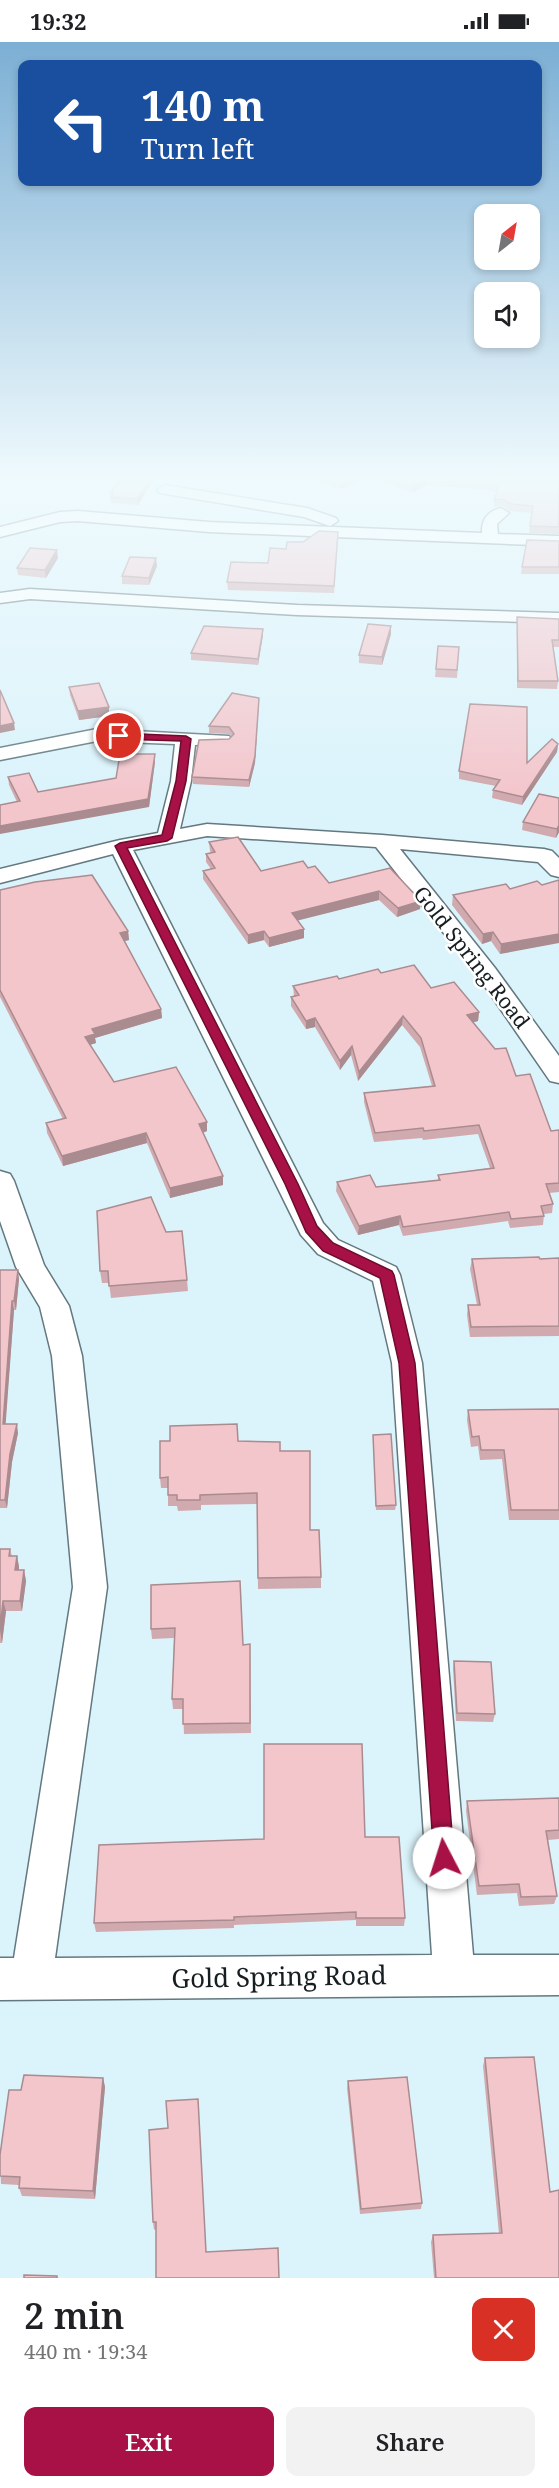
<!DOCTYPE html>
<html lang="en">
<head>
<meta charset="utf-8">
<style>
  :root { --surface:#fff; --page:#f2f2f2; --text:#202124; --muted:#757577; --accent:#a71146 }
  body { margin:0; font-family:"Noto Serif",serif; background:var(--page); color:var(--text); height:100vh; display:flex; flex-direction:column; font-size:22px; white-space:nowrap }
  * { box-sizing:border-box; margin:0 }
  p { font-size:20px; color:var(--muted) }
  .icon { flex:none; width:33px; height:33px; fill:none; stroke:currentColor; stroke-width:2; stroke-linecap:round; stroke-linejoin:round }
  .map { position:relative; height:2236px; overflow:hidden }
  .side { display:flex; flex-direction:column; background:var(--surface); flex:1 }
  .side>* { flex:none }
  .top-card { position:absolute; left:18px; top:18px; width:524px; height:126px; border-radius:12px; box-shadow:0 3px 9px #0003; background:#1a4fa0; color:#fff; overflow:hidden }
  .needle { width:39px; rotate:31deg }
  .controls { position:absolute; left:474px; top:162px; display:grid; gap:12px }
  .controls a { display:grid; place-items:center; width:66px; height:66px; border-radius:12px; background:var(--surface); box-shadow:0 3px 9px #0003; font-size:30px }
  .pin { position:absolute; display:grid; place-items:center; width:51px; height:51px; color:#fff; margin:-26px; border:3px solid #fff; border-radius:50%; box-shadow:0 2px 6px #0007 }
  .me { position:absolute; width:66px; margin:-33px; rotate:355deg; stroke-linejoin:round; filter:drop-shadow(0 0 4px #0008) }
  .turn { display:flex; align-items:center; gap:21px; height:126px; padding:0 24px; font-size:27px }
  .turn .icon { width:78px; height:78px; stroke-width:2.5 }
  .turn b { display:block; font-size:42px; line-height:51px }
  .round { display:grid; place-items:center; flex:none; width:63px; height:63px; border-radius:12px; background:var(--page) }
  .headline { display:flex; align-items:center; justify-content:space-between; height:102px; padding:0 24px }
  h1 { font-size:36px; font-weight:600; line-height:45px }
  .action { display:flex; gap:12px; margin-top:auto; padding:12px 24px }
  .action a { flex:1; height:69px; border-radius:12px; background:var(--accent); color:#fff; font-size:24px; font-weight:600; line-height:69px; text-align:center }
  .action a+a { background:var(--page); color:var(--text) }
  .status { display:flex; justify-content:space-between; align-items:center; height:42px; padding:0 30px; background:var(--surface); direction:ltr }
  .status svg { height:16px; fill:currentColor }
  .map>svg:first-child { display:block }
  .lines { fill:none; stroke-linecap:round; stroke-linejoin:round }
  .street-casing { stroke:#63787f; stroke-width:3 }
  .street { fill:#fff; fill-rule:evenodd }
  .wall { fill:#d1aaaf }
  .shaded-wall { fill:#aa8b8f }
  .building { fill:#f3c6cc; stroke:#aa8b8f; stroke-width:1.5 }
  .route { fill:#a71146; stroke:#6d0b2e; stroke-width:1.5 }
  .labels { text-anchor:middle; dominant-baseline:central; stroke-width:5; stroke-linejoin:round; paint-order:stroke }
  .street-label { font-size:21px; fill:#161e21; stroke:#fff }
  .near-street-label { font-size:26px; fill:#161e21; stroke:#fff }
</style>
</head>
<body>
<div class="status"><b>19:32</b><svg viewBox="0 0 49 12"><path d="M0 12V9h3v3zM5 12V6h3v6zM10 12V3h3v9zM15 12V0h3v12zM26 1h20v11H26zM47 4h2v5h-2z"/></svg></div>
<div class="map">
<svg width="559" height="2236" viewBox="0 0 559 2236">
  <rect width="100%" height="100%" fill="#dbf3fb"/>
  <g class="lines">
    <defs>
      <path id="street" d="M165,443L307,466L336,476L338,479L330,484L304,475L160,451L157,448Z
        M501,466L509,471L497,482L498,492L559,494V504L209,490L78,479L60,480L0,495V485L60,470L78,469L209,480L482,491C481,478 488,469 501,466Z
        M30,547L297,563L559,571V581L297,573L30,557L0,561V551Z
        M97,687L229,694L232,698L229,702L195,703L191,739L180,787L207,782L382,793L544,807L552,809L559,816V835L551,833L538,820L400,807L495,926L559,1014V1041L550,1039L479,936L376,805L207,794L133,808L323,1181L338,1198L396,1225L400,1233L422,1321L473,1913H559V1953L0,1958V1916H14L73,1545L52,1314L40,1265L16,1225L0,1179V1129L10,1132L14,1139L44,1223L69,1264L82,1314L107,1545L55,1916L432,1913L392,1321L373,1239L318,1212L301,1193L113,812L0,841V827L120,798L158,791L171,739L175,702L97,699L0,718V706Z"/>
    </defs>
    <use href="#street" class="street-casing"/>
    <use href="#street" class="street"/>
  </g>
  <path class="wall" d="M153,438L138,463L111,461L110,451Z
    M316,438H360L341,447Z
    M377,438H559V492L529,491L532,471L510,469L502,464L494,465V458L497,450H491V448L427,443L413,450Z
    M338,497L334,551L228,548L227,540L268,521L286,507L303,500Z
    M559,499V532H521L522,525Z
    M58,516L46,536L18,533L17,526Z
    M157,524L149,543L122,542V534Z
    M517,575L559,577V605H553L558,639L557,647L517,646Z
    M391,584V592L382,623L359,621V613Z
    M263,593L258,623L191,618V611Z
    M438,604L459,605L457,636L435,635Z
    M69,645L109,674L79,678L70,653Z
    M259,656L255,721L249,745L193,742L192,735L231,695L229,692L209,691V684Z
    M558,702L557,710L522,763L492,756L493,748L496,744L459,737V729L527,721Z
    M155,720L149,765L17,760L9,743L8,735L38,750L116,736Z
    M559,756V790L556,796L522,788L523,780Z
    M209,800L261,829L308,826L329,841L390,826L420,867L397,875L379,858L297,878L304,896L269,905L264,898L248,902L203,837V829L211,827L206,820V812L211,811L210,809Z
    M510,847L500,912L491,899L482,902L452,863L453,853Z
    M0,848L128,889L129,898L125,899L161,967L162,976L95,996L96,1001L90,1003L114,1040L207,1080V1089L203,1091L223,1143L170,1156L147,1101L63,1124L47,1091L46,1081L63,1077L0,955Z
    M381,931L431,946L479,970L478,979L473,980L516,1034L551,1089L559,1088V1150L549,1151L553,1162L552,1171L544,1172L543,1183L510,1186L508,1179L403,1194L399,1183L358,1193L336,1149L337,1140L376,1145L438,1138V1133L490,1126L478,1092L423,1098L422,1096L374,1100L364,1060V1051L432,1044L420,1005L402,983L358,1039L351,1013L340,1028L315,985L306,987L291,964V955L294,954L293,944Z
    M151,1155L187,1238L188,1249L111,1256L109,1241H102L100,1229Z
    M559,1216V1294L470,1295L467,1273L468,1263H477L470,1227L472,1217H540Z
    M0,1228L19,1237L16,1268H14L5,1382L18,1391L12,1420L7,1466H0Z
    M559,1367V1478H509L502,1417L480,1418L478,1404L471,1405L467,1378L468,1368Z
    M373,1393L396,1463L395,1468H376Z
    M238,1399L280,1409L310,1488L321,1535V1546L258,1547L257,1462L201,1463V1468L178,1469L177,1464H168V1446H161L160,1436Z
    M0,1507H10L12,1514H17L19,1525V1528H24L26,1539L22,1569H6L2,1601H0Z
    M151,1543L243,1603L250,1602L251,1691L184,1692L183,1667H173L172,1657L174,1596L152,1597L151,1587Z
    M454,1619L495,1672L493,1680L456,1679L453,1627Z
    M559,1756V1797L548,1798L557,1854L554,1862L519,1864L517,1851L477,1853L466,1769L467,1759Z
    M365,1795L405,1876L404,1884H356V1878L234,1883V1886L96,1890L94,1881Z
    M485,2016L559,2236H434L431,2200L433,2193L499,2192L483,2024Z
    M103,2036L105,2045L95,2157L22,2154L19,2146V2143L1,2142L0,2113L21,2048Z
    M348,2039L422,2161L421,2167L360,2172L347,2046Z
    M198,2065L206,2210L156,2236V2187L154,2188L153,2180L168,2086Z"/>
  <path class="shaded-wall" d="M149,438H153L138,463L137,457Z
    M346,438H360L341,447V440Z
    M424,438H427V443L413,450V443Z
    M57,508L58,516L46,536L45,528Z
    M156,516L157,524L149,543V536Z
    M391,584V592L382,623V615Z
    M263,587V593L258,623V617Z
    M259,656L255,721L249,745V738Z
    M109,665V674L79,678L78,669Z
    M14,681L15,688L0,691V684Z
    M558,702L557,710L522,763L523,755Z
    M155,712V720L149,765L0,792V784L148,757Z
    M559,783V790L556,796L557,787Z
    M379,849V858L292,880V871Z
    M421,859L420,867L397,875L398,866Z
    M304,887V896L269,905V896Z
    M128,889L129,898L121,900L120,891Z
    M264,889V898L248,902V893Z
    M493,890L491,899L482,902L483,892Z
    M559,892V901L500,912L501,902Z
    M161,967L162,976L95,996L96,1001L86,1004L85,995L92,987Z
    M479,970L478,979L467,982V973Z
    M403,974L402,983L358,1039L359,1030Z
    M315,976V985L306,987V979Z
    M352,1004L351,1013L340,1028V1019Z
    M207,1080V1089L199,1092V1082Z
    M146,1091L147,1101L63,1124L62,1114Z
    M223,1134V1143L170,1156V1146Z
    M400,1174L399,1183L358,1193L359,1184Z
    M18,1228L19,1237L16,1268L14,1259Z
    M12,1259L14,1268L5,1391L3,1382Z
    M17,1382L18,1391L12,1420L7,1466L5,1458L10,1412Z
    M17,1514L19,1525L18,1539L15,1528Z
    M24,1528L26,1539L22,1569L20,1559Z
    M3,1559L6,1569L2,1601L0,1588Z
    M103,2036L105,2045L95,2157L93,2149Z"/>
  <path class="building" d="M120,438H149L137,457L111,455L113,451H110Z
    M398,438H424L413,443Z
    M451,438H559V485L530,484L533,464L511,462L503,457L494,458L499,444L492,443V441Z
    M319,489L338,490L334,544L227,540L231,520L268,521L270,506L286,507L287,500H303Z
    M527,498L559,499V525H522Z
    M30,506L57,508L45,528L17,526Z
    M130,515L156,516L149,536L122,534Z
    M517,575L559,577V598H552L558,639H518Z
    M368,582L391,584L382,615L359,613Z
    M204,584L263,587L258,617L191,611Z
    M438,604L459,605L457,628L436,627Z
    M99,641L109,665L78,669L69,645Z
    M0,649V648L14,681L0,684Z
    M232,651L259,656L255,714L249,738L192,735L199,698L229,697L234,692L229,685L209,684Z
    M470,662L527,665V721L552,697L558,702L523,755L493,748L500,738L459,729Z
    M120,712H155L148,757L0,784V763L20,759L8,735L29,731L38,750L116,736Z
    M539,752L559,756V783L557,787L523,780Z
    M238,795L261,829L303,819L308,826L315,824L329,841L390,826L421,859L398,866L379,849L292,871L304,887L269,896L264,889L248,893L203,829L215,826L206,812L215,810L209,800Z
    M92,833L128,889L120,891L161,967L92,987L95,992L85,995L114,1040L176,1025L207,1080L199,1082L223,1134L170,1146L146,1091L62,1114L46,1081L66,1076L0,948V848L35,840Z
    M559,838V892L501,902L493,890L483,892L453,853L506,842L510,847L537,839L542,843Z
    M414,923L431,946L454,940L479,970L467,973L495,1007L506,1006L516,1034L530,1032L551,1089L559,1088V1141L546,1142L553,1162L541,1164L544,1174L511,1177L509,1170L403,1185L400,1174L359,1184L337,1140L370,1133L376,1145L440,1138L438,1133L494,1126L479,1083L424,1089L423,1086L375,1091L364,1051L435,1044L421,996L403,974L359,1030L352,1004L340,1019L315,976L306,979L291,955L299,953L293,944L337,934L339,937L378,927L381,931Z
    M151,1155L166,1190L182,1189L187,1238L109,1244L108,1229H100L97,1169Z
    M539,1215L540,1217L559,1216V1284L471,1285L468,1263H480L472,1217Z
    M0,1228H18L14,1259H12L3,1382H17L10,1412L5,1458H0Z
    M559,1367V1468H511L504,1408H481L479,1394L472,1395L468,1368Z
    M237,1382L238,1399L280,1400V1409H310V1488H319L321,1535L258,1536L257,1451L200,1453V1458H177V1453H168V1435L160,1436V1399H170V1384Z
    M391,1392L396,1463L376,1464L373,1393Z
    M0,1507H10L9,1514H17L15,1528H24L20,1559H3L0,1588Z
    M240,1539L243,1603L250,1602V1681L183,1682V1657H172L175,1586L151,1587V1543Z
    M454,1619L491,1620L495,1672L457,1671Z
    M264,1702H362L365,1795H399L405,1876H356V1870L234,1875V1878L94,1881L99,1803L264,1797Z
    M559,1756V1788L546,1789L557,1854L521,1855L519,1842L479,1844L467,1759Z
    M534,2015L550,2150L559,2148V2236H436L433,2193L502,2191L485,2016Z
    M24,2033L103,2036L93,2149L19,2146L20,2135L0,2134V2113L9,2048H21Z
    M407,2035L422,2161L361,2167L348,2039Z
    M198,2057L206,2210L278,2206L279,2236H156V2180H153L149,2088L168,2086L166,2059Z
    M24,2233L57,2234V2236H24Z"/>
  <linearGradient id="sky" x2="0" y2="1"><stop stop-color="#7cafd4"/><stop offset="0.58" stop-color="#effafd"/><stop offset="1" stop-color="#effafd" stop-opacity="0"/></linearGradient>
  <rect width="559" height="751" fill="url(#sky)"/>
  <path class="route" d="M116,691L186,694L191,697L186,739L172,796L167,799L127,806L298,1142L317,1184L333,1201L392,1229L394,1233L415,1321L454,1816L451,1823L444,1826L437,1823L434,1816L399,1321L380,1236L323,1209L306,1190L285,1142L115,804L120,801L162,793L176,739L181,699L119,697L114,694Z"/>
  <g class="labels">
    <g class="street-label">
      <text transform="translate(472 915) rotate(52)">Gold Spring Road</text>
    </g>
    <g class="near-street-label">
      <text transform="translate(279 1934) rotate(-1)">Gold Spring Road</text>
    </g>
  </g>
</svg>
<div class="controls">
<a><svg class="needle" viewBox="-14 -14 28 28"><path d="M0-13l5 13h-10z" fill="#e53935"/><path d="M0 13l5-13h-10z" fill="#757577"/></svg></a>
<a><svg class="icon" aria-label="sound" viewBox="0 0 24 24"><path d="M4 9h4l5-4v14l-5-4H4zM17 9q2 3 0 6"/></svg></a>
</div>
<div class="pin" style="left:119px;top:694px;background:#d93025"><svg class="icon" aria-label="arrive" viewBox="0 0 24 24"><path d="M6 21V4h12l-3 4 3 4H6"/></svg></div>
<svg class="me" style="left:444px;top:1816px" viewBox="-20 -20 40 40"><circle r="19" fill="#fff"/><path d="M0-13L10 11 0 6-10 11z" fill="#a71146"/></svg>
<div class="top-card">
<div class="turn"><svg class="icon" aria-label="left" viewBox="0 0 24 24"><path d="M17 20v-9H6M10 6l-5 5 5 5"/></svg><div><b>140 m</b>Turn left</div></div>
</div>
</div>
<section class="side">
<div class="headline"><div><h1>2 min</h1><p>440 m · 19:34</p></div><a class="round" style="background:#d93025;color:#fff"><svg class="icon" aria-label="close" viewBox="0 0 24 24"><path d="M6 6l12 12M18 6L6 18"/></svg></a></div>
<div class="action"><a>Exit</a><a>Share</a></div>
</section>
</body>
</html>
